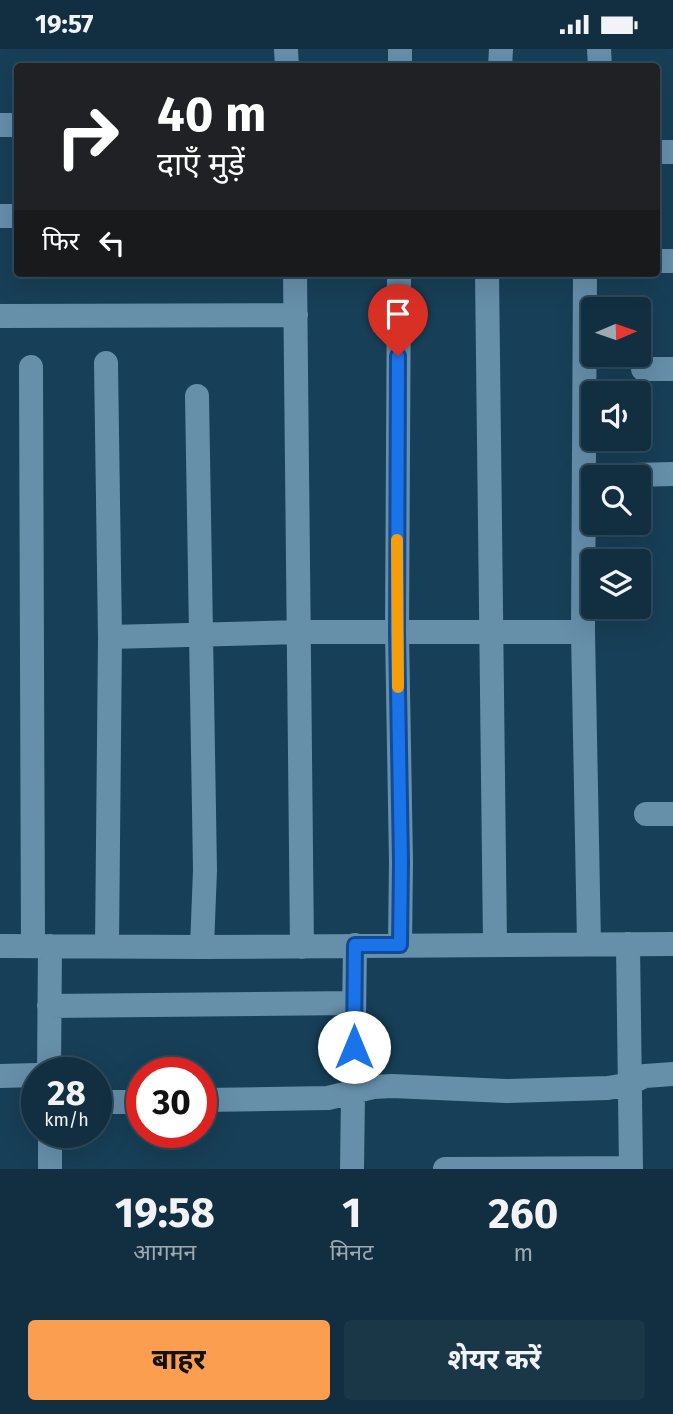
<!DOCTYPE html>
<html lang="hi">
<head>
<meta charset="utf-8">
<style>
  :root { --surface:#112f41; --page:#1a3748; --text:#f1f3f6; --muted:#9ca9b1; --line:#304a5a; --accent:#fb9e50 }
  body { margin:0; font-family:"Fira Sans","Noto Sans Devanagari",sans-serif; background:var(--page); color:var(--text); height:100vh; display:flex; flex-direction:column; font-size:26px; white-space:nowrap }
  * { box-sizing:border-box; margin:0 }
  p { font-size:23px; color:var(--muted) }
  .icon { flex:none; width:38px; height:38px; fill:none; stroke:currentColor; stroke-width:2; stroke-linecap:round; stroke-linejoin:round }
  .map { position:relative; height:1120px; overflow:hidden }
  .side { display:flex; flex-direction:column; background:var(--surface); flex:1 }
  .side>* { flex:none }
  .hud { position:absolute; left:14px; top:14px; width:646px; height:214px; border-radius:7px; box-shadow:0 7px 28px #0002,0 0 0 2px var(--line); background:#202124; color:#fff; overflow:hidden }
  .needle { width:46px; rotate:88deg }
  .tools { position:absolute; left:581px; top:248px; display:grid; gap:14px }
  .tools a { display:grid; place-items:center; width:70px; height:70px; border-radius:7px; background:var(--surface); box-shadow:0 7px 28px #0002,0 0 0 2px var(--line); font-size:35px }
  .speed { position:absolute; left:21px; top:1008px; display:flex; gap:14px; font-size:35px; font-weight:700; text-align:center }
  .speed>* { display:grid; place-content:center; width:91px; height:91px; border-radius:50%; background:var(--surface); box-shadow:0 7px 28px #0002,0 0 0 2px var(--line); line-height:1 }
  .speed small { font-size:18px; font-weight:400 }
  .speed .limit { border:10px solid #d22; background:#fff; color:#111 }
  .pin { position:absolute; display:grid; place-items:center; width:60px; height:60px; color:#fff; margin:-72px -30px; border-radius:50% 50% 50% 0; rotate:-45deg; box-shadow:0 0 7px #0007 }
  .pin .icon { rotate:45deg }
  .me { position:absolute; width:77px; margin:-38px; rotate:0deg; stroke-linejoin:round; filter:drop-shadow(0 0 5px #0008) }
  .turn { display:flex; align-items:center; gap:24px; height:147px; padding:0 28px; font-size:32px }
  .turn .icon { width:91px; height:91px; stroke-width:2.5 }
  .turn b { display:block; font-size:49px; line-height:60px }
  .then { display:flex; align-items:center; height:66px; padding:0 28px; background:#0003; gap:14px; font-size:26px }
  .eta { display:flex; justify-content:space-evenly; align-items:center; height:119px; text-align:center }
  .eta b { font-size:42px; font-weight:700; line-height:49px }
  .primary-button { display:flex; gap:14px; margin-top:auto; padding:14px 28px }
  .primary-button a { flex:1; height:80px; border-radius:7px; background:var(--accent); color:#111; font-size:28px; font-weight:700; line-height:80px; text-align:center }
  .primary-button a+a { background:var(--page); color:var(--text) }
  .status { display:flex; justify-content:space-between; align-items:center; height:49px; padding:0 35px; background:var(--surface); direction:ltr }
  .status svg { height:19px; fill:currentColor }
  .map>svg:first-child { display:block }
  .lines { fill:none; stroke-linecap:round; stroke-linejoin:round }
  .minor { stroke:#668faa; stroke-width:24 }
  .route-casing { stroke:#114b97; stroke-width:18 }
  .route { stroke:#1a73e8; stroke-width:12 }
  .slow { stroke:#f59e0b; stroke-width:12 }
</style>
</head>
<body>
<div class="status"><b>19:57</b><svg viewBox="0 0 49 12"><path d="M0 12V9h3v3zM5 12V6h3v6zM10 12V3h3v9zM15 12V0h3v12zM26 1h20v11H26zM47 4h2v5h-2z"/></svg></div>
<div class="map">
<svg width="673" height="1120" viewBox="0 0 673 1120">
  <rect width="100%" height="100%" fill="#173f57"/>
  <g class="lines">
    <path class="minor" d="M286,0L287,18
      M599,0L600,18
      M400,18V0
      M500,18L501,0
      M0,76H18
      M656,103H673
      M0,167H18
      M656,212H673
      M295,224L302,898
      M399,224L397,583L401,813L400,896
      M487,224L495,895
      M585,224L583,583L589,895
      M0,267L296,266
      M106,314L110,588L107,897
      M31,318L33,896
      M643,320H673
      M197,347L205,821L202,898
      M633,426L673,425
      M110,588L299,583H583
      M646,765H673
      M628,895L631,1120
      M0,897L202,898L673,895
      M49,957L354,954
      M49,1024L50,897
      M0,1027L37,1026
      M201,1051L328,1049L373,1038L392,1037L506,1042L608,1039L626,1036L645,1027L673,1025
      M96,1053H142
      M50,1083V1120
      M352,1120L355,896
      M445,1120L631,1119"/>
  </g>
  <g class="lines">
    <defs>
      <path id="route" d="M354,998L355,896H400L401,813L397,583L398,307"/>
    </defs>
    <use href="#route" class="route-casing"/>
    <use href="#route" class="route"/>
    <path class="slow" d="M397,491L398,638"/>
  </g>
</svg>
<div class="tools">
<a><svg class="needle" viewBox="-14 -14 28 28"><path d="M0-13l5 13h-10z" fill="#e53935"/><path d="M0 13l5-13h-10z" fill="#9ca9b1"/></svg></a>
<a><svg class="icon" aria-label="sound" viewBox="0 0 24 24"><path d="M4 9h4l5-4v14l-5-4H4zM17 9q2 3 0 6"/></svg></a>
<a><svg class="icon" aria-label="search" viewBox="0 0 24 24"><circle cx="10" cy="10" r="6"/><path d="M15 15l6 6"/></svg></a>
<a><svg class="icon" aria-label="layers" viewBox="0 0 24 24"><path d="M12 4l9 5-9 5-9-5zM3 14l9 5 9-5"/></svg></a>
</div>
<div class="speed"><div>28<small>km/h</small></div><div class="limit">30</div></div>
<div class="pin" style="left:398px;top:307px;background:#d93025"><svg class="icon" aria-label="arrive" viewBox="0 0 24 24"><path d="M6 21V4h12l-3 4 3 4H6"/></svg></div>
<svg class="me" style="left:354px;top:998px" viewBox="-20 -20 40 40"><circle r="19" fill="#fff"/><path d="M0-13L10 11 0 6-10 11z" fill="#1a73e8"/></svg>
<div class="hud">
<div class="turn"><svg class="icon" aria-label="right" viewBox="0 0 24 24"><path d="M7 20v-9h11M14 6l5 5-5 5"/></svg><div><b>40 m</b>दाएँ मुड़ें</div></div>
<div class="then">फिर<svg class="icon" aria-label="left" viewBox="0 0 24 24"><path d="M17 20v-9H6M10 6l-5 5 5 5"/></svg></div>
</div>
</div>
<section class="side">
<div class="eta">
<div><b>19:58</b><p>आगमन</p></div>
<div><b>1</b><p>मिनट</p></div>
<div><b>260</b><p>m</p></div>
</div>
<div class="primary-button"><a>बाहर</a><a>शेयर करें</a></div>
</section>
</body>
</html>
